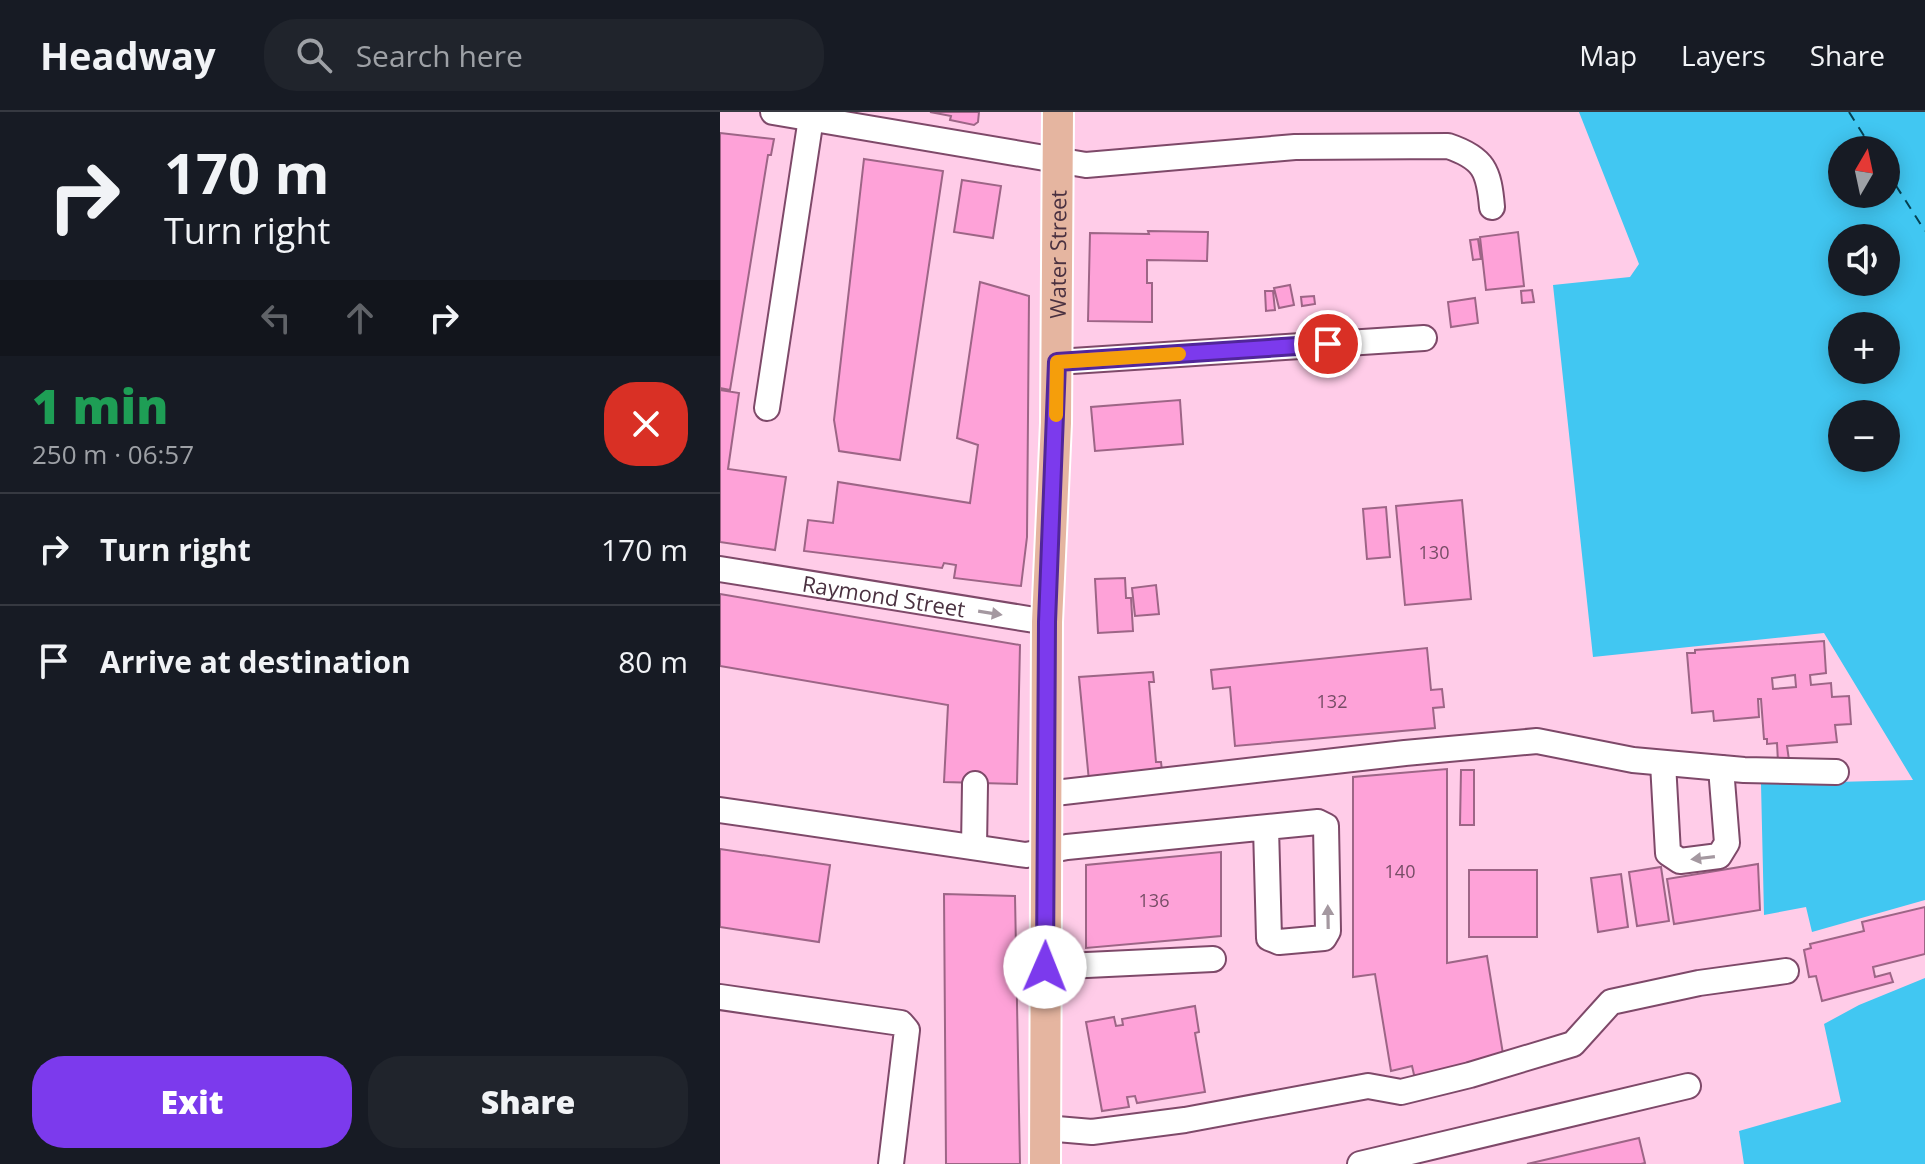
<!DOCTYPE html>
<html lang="en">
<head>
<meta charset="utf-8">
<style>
  :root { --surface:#171b24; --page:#20242c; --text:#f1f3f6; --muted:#9ea1a6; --line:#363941; --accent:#7c3aed }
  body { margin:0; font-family:"Open Sans",sans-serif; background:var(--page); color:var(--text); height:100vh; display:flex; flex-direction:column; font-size:30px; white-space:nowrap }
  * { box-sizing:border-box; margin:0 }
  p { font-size:26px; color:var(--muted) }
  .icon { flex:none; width:44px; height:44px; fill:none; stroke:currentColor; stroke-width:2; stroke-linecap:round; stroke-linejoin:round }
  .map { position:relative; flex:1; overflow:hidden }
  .side { display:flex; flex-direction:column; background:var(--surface); width:720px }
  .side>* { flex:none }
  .banner { background:#171b24; color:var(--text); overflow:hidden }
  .needle { width:52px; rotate:9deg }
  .buttons { position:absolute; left:1108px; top:24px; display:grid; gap:16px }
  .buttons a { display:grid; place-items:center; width:72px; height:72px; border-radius:50%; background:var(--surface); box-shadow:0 4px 20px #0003; font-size:40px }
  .pin { position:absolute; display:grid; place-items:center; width:68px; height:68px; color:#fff; margin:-34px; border:4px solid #fff; border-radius:50%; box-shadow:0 2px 8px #0007 }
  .me { position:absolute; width:88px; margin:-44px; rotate:1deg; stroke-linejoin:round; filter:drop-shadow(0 0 6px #0008) }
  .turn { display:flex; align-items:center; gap:28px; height:168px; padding:0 32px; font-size:36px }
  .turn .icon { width:104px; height:104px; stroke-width:2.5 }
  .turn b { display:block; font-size:56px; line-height:68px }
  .lanes { display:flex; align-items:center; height:76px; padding:0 32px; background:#0003; justify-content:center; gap:40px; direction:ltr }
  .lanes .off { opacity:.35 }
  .round { display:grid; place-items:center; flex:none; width:84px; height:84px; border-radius:32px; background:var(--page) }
  .head { display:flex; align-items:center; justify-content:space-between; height:136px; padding:0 32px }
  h1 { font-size:48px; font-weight:800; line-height:60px; color:#1e9e55 }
  .action { display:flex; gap:16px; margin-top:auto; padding:16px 32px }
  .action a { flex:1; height:92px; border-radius:32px; background:var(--accent); color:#fff; font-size:32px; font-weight:800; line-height:92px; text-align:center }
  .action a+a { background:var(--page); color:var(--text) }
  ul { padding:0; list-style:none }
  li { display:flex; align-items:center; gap:24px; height:112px; padding:0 32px; border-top:2px solid var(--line) }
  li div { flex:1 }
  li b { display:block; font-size:30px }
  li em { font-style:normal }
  header { display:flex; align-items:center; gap:48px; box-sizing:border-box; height:112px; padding:0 40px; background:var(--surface); border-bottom:2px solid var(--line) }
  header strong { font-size:38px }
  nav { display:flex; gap:44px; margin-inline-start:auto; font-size:28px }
  .search { width:560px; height:72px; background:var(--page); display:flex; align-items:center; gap:20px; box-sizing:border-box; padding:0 28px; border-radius:32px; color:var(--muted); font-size:30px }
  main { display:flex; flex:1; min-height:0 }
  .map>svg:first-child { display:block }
  .water { fill:#41c7f2; fill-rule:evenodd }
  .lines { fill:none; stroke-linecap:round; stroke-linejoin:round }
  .ferry { stroke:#054152; stroke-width:2; stroke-dasharray:10 8; stroke-linecap:butt }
  .building { fill:#fea2d8; stroke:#9d6586; stroke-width:2; fill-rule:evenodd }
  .minor-casing { stroke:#7e4969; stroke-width:28 }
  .major-casing { stroke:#fff; stroke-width:34 }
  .minor { stroke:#fff; stroke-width:24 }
  .major { stroke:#e5b5a0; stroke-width:30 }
  .oneway { fill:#a498a0 }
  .route-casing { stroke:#51269a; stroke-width:20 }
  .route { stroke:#7c3aed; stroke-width:14 }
  .slow { stroke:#f59e0b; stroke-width:14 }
  .labels { text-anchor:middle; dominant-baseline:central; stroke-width:6; stroke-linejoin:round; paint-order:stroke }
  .number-label { font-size:18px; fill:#774d66 }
  .street-label { font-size:22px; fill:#4a3140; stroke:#fce2f0 }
</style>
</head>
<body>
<header>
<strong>Headway</strong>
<div class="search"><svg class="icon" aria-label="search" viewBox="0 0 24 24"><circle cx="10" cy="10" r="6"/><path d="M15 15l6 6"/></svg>Search here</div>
<nav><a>Map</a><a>Layers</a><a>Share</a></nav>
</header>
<main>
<section class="side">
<div class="banner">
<div class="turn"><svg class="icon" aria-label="right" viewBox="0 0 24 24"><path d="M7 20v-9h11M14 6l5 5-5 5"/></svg><div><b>170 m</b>Turn right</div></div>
<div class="lanes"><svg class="icon off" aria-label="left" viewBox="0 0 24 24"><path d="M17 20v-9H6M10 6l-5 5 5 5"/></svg><svg class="icon off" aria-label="ahead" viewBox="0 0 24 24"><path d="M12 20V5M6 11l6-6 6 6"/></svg><svg class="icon" aria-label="right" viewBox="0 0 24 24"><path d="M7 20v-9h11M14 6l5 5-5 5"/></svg></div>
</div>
<div class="head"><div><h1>1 min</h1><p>250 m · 06:57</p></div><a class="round" style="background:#d93025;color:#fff"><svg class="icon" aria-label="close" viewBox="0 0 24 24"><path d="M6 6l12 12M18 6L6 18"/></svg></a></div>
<ul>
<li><svg class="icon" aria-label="right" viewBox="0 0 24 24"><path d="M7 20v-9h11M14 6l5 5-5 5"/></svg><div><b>Turn right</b></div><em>170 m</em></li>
<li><svg class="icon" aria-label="arrive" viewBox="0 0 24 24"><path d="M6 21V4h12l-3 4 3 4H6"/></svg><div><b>Arrive at destination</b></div><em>80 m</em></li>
</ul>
<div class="action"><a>Exit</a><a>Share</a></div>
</section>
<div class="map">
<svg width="1205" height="1052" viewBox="0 0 1205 1052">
  <rect width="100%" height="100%" fill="#ffcce8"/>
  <path class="water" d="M859,0H1205V788L1092,820L1086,795L1044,803L1041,672L1193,668L1104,521L873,545L833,173L910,165L919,152ZM1122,38H1166V82H1122ZM1122,126H1166V170H1122ZM1122,214H1166V258H1122ZM1122,302H1166V346H1122Z
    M1205,866V1052H1024L1019,1019L1121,990L1104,912L1139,893Z"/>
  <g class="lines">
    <path class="ferry" d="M1129,0L1153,38
      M1166,58L1205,119"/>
  </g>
  <path class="building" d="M210,0H259L258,10L254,13L230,8L231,4Z
    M0,21L54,27L51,43H48L10,278L0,276Z
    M144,47L223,59L180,348L119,339L114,308Z
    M242,68L281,74L273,126L234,120Z
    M428,119L488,120L487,149L427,148V171H432V210L368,209L370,121L429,122Z
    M798,120L804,174L766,178L760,125Z
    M758,127L761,147L753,148L750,128Z
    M260,170L309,184L307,425L301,474L234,466L236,453L224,451L222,456L84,439L88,408L113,411L118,370L250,391L258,333L237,326Z
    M570,173L574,193L559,196L554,176Z
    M812,178L814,190L802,191L801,179Z
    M545,179H553L555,198L546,199Z
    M594,184L595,192L582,194L581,185Z
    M755,186L758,211L731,215L728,190Z
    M0,278L19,281L8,357L66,365L55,438L0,430Z
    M460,288L463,332L375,339L371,295Z
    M742,388L751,487L685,493L676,394Z
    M666,395L670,445L647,447L643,397Z
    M405,466L406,486H411L413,519L378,521L375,467Z
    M436,473L439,502L415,504L412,476Z
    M0,482L300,533L297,672L224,670L228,593L0,554Z
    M1104,529L1106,561L1090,563L1091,573L1111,571L1112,585L1129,584L1131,612L1115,613L1117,630L1067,634L1069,648L1058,650L1057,631L1047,632V627H1044L1041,587H1038L1039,605L994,609L993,599L972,601L967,541H975V538ZM1075,563L1076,575L1053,577L1052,566Z
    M707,536L711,578L722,577L724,595L713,596L715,616L515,634L510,575L493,577L491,558Z
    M433,560L434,570H429L436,650H441L442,659L369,669L359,565Z
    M727,657V851L767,844L784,948L695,967L692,954L671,959L655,862L633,865V665Z
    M741,658H754V713H740Z
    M0,737L110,753L99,830L0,815Z
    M501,740V824L366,836V753Z
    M1038,752L1040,798L954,812L947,767Z
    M941,755L949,809L917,814L909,760Z
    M749,758H817V825H749Z
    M901,762L908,815L878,820L871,766Z
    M224,782L295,784L300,1052H226Z
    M1205,795V842L1153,855L1155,865L1170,861L1173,870L1102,889L1096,864L1089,865L1084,838L1091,836L1090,832L1144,819L1142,810Z
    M475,894L479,920L475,921L485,980L417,991L415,984L407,985L409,995L382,999L366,910L394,905L396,914L403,913L402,907Z
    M919,1026L925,1051L921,1052H807Z"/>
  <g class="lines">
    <defs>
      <g id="minor">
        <path d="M53,0L366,53L575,35L728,34C764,46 769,59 772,95"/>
        <path d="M337,250L704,226"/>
        <path d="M47,296L91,6"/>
        <path id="s1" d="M0,457L327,510"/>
        <path d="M943,651L948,741L960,749L999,744L1007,731L1001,656"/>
        <path d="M326,682L685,641L817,629L913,648L1024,658L1116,660"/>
        <path d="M0,698L306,743L347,735L598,710L606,714L608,819L604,826L559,830L549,826L546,716"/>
        <path d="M254,735L255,672"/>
        <path d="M325,855L493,847"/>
        <path d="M0,885L181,911L187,918L171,1052"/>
        <path d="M325,1016L372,1020L465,1008L648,974L681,980L750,963L853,932L891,890L979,871L1066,859"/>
        <path d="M640,1052L968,974"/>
      </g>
      <g id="major">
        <path id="s2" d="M325,1052L327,510L336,311L338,0"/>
      </g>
    </defs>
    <use href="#minor" class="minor-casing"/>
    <use href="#major" class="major-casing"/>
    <use href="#minor" class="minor"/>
    <use href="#major" class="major"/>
  </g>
  <defs><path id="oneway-solid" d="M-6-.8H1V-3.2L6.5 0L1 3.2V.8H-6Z" transform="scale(2)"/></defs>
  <g class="oneway">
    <use href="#oneway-solid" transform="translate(270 501) rotate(9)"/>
    <use href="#oneway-solid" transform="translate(983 746) rotate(173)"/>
    <use href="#oneway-solid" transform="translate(608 805) rotate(-91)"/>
  </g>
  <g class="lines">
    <defs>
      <path id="route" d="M325,855L327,510L337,250L608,232"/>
    </defs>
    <use href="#route" class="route-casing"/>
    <use href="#route" class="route"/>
    <path class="slow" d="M336,303L337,250L459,242"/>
  </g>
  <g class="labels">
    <g class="number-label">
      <text x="714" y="440">130</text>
      <text x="612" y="589">132</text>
      <text x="680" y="759">140</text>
      <text x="434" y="788">136</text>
    </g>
    <g class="street-label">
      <text stroke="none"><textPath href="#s2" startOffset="910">Water Street</textPath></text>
      <text stroke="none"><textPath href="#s1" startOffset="166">Raymond Street</textPath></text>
    </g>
  </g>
</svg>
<div class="buttons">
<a><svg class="needle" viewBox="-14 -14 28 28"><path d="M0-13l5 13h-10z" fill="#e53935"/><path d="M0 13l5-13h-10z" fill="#9ea1a6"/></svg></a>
<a><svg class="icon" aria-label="sound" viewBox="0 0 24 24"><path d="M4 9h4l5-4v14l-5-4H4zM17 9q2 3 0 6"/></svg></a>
<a>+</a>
<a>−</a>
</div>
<div class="pin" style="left:608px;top:232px;background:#d93025"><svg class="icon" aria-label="arrive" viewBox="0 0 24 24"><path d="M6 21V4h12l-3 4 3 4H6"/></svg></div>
<svg class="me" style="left:325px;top:855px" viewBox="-20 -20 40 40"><circle r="19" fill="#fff"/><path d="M0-13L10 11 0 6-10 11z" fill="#7c3aed"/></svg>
</div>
</main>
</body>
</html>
